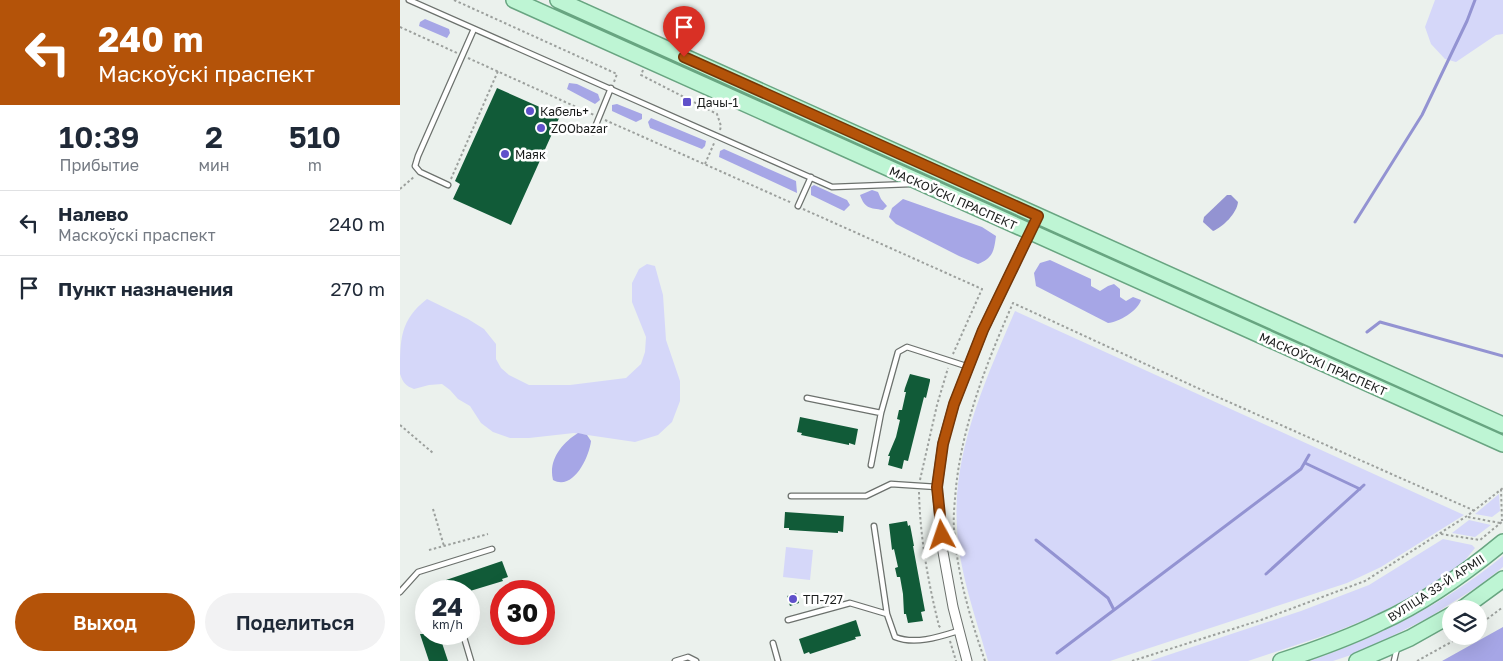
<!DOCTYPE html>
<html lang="ru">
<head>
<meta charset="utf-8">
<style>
  :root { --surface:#fff; --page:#f2f2f3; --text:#1f2937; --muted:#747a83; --line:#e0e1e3; --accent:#b45309 }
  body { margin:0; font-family:"Golos Text",sans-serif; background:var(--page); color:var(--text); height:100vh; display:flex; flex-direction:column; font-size:19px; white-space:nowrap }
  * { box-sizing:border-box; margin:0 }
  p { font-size:16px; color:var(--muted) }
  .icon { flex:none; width:28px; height:28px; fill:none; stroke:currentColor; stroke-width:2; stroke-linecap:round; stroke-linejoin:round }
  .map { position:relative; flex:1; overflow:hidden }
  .sheet { display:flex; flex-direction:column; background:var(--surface); width:400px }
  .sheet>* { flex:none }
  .banner { background:#b45309; color:#fff; overflow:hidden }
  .tools { position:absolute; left:1042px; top:600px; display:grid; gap:10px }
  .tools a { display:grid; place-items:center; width:45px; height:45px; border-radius:50%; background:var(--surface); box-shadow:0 5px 20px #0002; font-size:25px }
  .speed { position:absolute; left:15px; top:580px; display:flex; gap:10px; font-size:25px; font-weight:700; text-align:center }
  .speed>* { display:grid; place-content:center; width:65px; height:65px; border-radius:50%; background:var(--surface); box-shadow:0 5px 20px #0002; line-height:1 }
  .speed small { font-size:12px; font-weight:400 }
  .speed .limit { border:8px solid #d22; background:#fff; color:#111 }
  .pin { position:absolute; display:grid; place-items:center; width:42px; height:42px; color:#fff; margin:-51px -21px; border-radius:50% 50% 50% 0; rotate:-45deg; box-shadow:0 0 5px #0007 }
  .pin .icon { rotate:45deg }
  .me { position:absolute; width:55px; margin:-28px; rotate:355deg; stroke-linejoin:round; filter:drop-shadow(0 0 4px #0008) }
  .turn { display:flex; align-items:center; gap:18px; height:105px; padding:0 15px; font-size:22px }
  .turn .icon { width:65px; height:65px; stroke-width:2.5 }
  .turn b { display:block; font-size:35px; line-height:42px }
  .eta { display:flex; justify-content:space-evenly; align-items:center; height:85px; text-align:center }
  .eta b { font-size:30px; font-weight:600; line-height:35px }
  .action { display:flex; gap:10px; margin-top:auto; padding:10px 15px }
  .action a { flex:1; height:58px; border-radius:30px; background:var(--accent); color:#fff; font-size:20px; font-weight:600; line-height:58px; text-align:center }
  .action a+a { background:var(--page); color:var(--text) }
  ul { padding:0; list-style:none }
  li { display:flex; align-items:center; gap:15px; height:65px; padding:0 15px; border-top:1px solid var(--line) }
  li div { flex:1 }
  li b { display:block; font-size:19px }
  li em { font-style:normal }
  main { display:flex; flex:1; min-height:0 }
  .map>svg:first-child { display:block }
  .green { fill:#d5d7f9 }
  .forest { fill:#a6a6e6 }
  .water { fill:#9393d2 }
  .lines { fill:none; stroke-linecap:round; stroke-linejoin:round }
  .stream { stroke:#9393d2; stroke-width:3 }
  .building { fill:#115b38 }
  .service-casing { stroke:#6c716d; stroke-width:7 }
  .minor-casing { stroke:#6c716d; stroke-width:11 }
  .primary-casing { stroke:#68a581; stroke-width:18 }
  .path { stroke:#9ca09d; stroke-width:2; stroke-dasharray:2.5 2.5; stroke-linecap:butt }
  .service { stroke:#fff; stroke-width:4.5 }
  .minor { stroke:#fff; stroke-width:9 }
  .primary { stroke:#bef5d4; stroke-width:15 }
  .route-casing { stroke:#753606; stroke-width:12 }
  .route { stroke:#b45309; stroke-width:9 }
  .poi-dot { fill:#6051ca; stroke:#fff; stroke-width:2 }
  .labels { text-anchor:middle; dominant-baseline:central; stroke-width:5; stroke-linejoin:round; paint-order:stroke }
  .poi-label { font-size:12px; fill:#1b1d1c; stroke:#fff; text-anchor:start }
  .street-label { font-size:12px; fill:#1b1d1c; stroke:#fff }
</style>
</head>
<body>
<main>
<section class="sheet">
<div class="banner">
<div class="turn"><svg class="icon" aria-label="left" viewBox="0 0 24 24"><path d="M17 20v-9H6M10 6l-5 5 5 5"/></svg><div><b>240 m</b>Маскоўскі праспект</div></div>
</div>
<div class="eta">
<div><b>10:39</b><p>Прибытие</p></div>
<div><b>2</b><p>мин</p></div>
<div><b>510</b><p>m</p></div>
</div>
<ul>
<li><svg class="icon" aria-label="left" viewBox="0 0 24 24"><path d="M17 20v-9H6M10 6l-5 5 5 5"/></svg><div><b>Налево</b><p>Маскоўскі праспект</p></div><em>240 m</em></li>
<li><svg class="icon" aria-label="arrive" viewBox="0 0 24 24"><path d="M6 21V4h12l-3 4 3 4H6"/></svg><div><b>Пункт назначения</b></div><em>270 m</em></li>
</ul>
<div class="action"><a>Выход</a><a>Поделиться</a></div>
</section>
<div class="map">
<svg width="1103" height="661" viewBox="0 0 1103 661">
  <rect width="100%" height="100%" fill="#ebf1ed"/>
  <path class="green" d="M1035,0H1103V34L1096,35L1056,62L1045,59L1031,44L1025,27Z
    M659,232L1103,432V440L656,239Z
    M247,264L255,266L263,295L266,340L280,381V401L272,422L258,435L235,442L174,433L129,438H110L93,432L81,423L70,406L58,399L50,390L42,384L29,385L14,389C6,386 3,383 0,374C0,339 0,320 27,299L68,319L84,329L96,344V359L101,368L109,375L129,385H170L226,378L241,364L245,352L246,337L232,302V283L239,269Z
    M615,311L1064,515L981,567L947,583L710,661H588C576,617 559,573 557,527C552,452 586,379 615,311Z
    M1099,494L1100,511L1092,517L1075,514Z
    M1069,520L1091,525L1075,537L1052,533Z
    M1043,539L1072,545L1075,548L1062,564L1029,587L974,616L935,632L848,661H750L901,611L969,585Z
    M386,547L413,550L410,580L383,577Z
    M1103,556V567L1080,585L1028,618L994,635L957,653L933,661H910C982,635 1044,604 1103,556Z"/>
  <path class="forest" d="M25,19L49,29L50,33L47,38L19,26L20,22Z
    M169,83L177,84L198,94L200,100L195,104L167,89Z
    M217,104L242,114V119L236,122L212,111V105Z
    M251,118L306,141L305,146L302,149L250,128L248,122Z
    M324,149L396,181L397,193L319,157L320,151Z
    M414,185L447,200L450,205L444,211L411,195V187Z
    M472,190L478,192L481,199L487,206L483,210C470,208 465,209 460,195Z
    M503,199L582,227L596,236C594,251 593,258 578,264L559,256L496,224L489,217L492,208Z
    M650,260L691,279V286L700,291L708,286L714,284L720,289V297L726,301L733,297L741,300C738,311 719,322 708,323L636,286L634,273L640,263Z
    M178,433L187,435L191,441C189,458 173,491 153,480C148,460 162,443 178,433Z
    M1103,627V661H1042Z"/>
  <path class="water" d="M827,195H831L838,202C837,213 823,227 813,231L803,222L804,217Z"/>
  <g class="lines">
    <path class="stream" d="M955,222L1022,115L1067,21L1075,0
      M967,332L980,322L1103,356
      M905,463L960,489
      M636,540L708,598L714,610
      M866,574L964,485
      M657,653L901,469L909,455"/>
  </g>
  <path class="building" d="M97,88L160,116L111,225L53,199L60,184L55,181Z
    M510,374L530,379V381L526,398L524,397L508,461L504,460L502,469L488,465L490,456H488L496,437L500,420L497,419L499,410H502L506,392H504L505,388Z
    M400,417L458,429L455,445L449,443V445L401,435L402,433L397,432Z
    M385,512L444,516L443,532L438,531V533L389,530V528H384Z
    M507,521L508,526L510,525L511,530L514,546H513L525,611L521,612L523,621L508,623L506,614H504L503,594L500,577H497L495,568L498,567L494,549L492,550L489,524Z
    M102,561L108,577L102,579L103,581L70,591H50L46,580Z
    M396,593L399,603L390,606L387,596Z
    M456,620L461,636L455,637L456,639L410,654L409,652L404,654L399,639Z
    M20,634H39L48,661H29Z"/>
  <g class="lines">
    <defs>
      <path id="service" d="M9,0L432,187L511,184
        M193,132L211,88
        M48,185L20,172L15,166L18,156L74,29
        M398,206L411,177
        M407,398L481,413
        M471,465L481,413L498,352L507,347L569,367
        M391,496H466L491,484L537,487
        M474,526L487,614L495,637C515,645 539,637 558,631
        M0,592L18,572L92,549
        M388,620L450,603L487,614
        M63,634L71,661
        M373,643L378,661
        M275,661L288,657L296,661
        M994,661L997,648"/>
      <path id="minor" d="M567,661L553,607L543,552L537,487L543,443L554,404L583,330L638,216"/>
      <path id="primary" d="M114,0L1103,444
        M158,0L1103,425
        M1062,609L1103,579
        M881,661C915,650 949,638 981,622C1023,603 1068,571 1103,542
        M957,661L1010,638L1051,615"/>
    </defs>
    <use href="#service" class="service-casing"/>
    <use href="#minor" class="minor-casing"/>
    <use href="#primary" class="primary-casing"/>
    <path class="path" d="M54,0L217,74L214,82
      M0,27L57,53
      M68,58L194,115
      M243,70L241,75L317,114L321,126L320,130
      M205,120L392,203
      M305,164L315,141
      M51,179L98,71
      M0,189L15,176
      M403,209L582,289L553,354
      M0,425L33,453
      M520,480L537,405L548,368
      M1101,489L1102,521
      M519,492C520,537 528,582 539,626L542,629
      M33,509L44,546
      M1068,517L1100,523
      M1041,534L1080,540L1103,521
      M29,550L88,534
      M1079,625L1103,607
      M550,641L556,661
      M585,661C570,618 557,574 554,528C553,515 555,500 556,487C563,422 587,362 613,303L804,391L1075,511
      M732,661L861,620L965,581L1067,516L1103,488
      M1017,661L1062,636"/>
    <use href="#service" class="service"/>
    <use href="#minor" class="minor"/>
    <use href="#primary" class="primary"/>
  </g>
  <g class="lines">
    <defs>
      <path id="route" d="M284,57L638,216L583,330L554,404L543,444L537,487L542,535"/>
    </defs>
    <use href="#route" class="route-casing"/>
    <use href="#route" class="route"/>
  </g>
  <g class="poi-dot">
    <rect x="282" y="97" width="10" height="10" rx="2.5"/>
    <circle cx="130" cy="111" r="5"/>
    <circle cx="141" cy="128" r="5"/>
    <circle cx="105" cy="154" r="5"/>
    <circle cx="393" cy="599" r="5"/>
  </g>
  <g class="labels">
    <g class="poi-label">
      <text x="297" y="102">Дачы-1</text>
      <text x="140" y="111">Кабель+</text>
      <text x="151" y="128">ZOObazar</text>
      <text x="115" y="154">Маяк</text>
      <text x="403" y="599">ТП-727</text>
    </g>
    <g class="street-label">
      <text transform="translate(553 198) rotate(24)">МАСКОЎСКІ ПРАСПЕКТ</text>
      <text transform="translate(923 364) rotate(24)">МАСКОЎСКІ ПРАСПЕКТ</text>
      <text transform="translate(1036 588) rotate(-33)">ВУЛІЦА 33-Й АРМІІ</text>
    </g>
  </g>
</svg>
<div class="tools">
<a><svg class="icon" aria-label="layers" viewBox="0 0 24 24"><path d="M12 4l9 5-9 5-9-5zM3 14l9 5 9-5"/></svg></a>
</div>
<div class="speed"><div>24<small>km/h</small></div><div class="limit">30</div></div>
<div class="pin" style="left:284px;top:57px;background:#d93025"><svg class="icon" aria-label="arrive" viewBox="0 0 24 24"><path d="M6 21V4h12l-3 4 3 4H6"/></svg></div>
<svg class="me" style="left:542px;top:535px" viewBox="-20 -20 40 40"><path d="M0-17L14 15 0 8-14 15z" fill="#b45309" stroke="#fff" stroke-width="4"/></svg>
</div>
</main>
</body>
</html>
